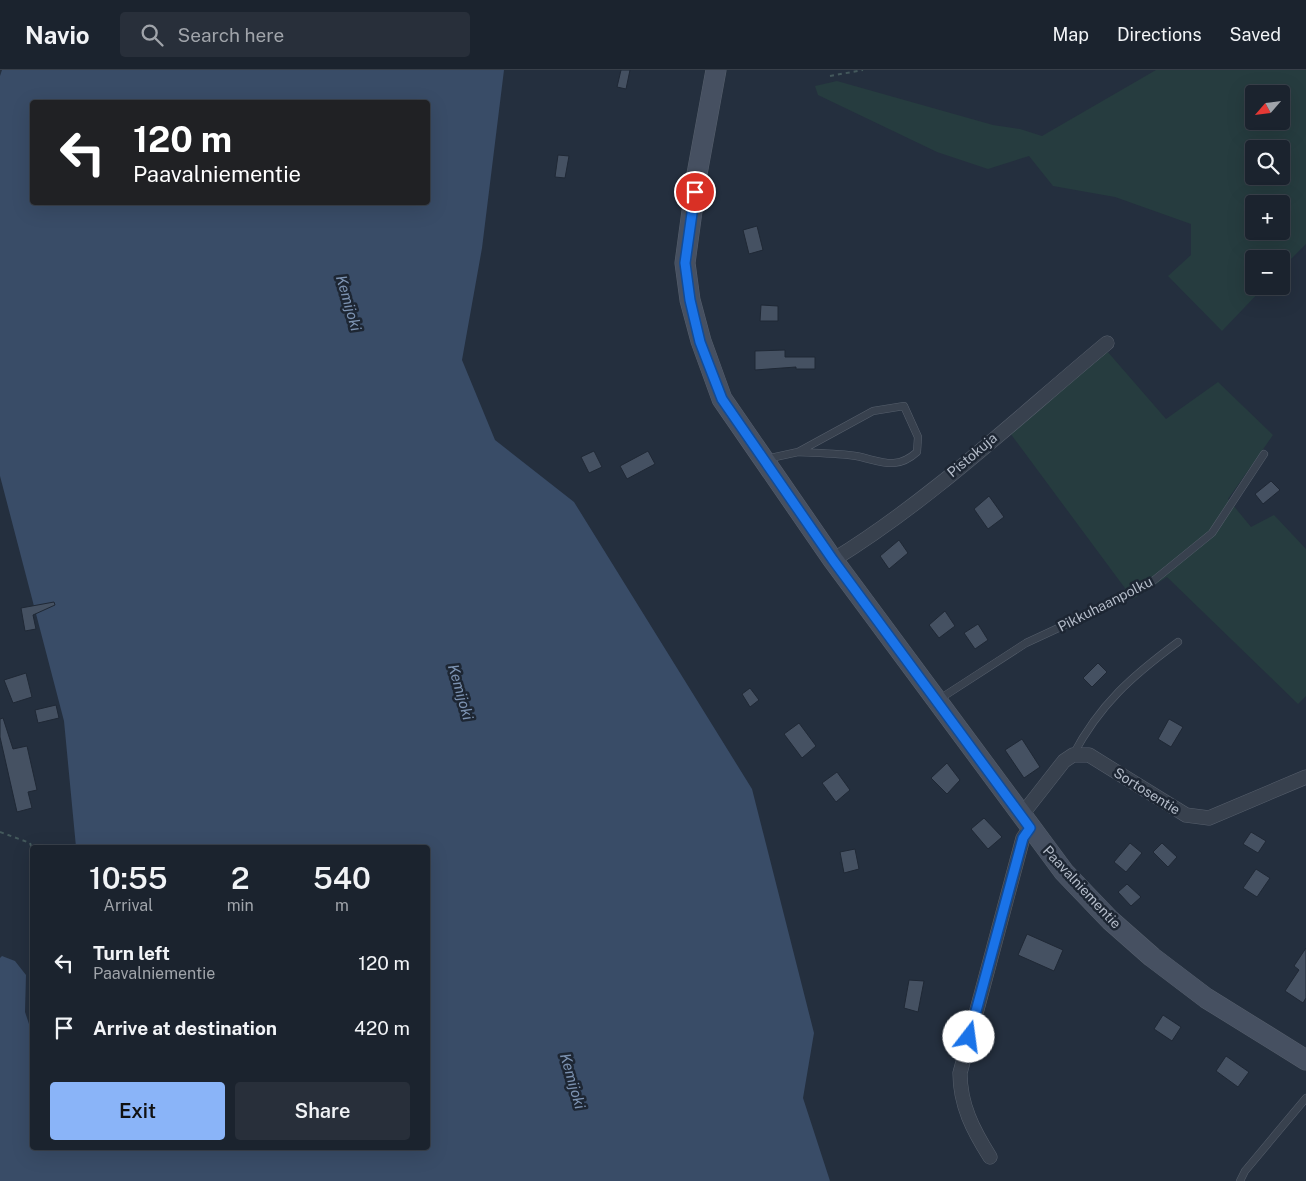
<!DOCTYPE html>
<html lang="en">
<head>
<meta charset="utf-8">
<style>
  :root { --surface:#1b232e; --page:#282f3a; --text:#f1f3f6; --muted:#a0a4aa; --line:#39404a; --accent:#8ab4f8 }
  body { margin:0; font-family:"Public Sans",sans-serif; background:var(--page); color:var(--text); height:100vh; display:flex; flex-direction:column; font-size:19px; white-space:nowrap }
  * { box-sizing:border-box; margin:0 }
  p { font-size:16px; color:var(--muted) }
  .icon { flex:none; width:28px; height:28px; fill:none; stroke:currentColor; stroke-width:2; stroke-linecap:round; stroke-linejoin:round }
  .map { position:relative; flex:1; overflow:hidden }
  .sheet { position:absolute; left:30px; top:775px; width:400px; height:305px; display:flex; flex-direction:column; background:var(--surface); border-radius:5px; box-shadow:0 5px 20px #0002,0 0 0 1px var(--line) }
  .sheet>* { flex:none }
  .top-card { position:absolute; left:30px; top:30px; width:400px; height:105px; border-radius:5px; box-shadow:0 5px 20px #0002,0 0 0 1px var(--line); background:#202124; color:#fff; overflow:hidden }
  .needle { width:32px; rotate:242deg }
  .tools { position:absolute; left:1245px; top:15px; display:grid; gap:10px }
  .tools a { display:grid; place-items:center; width:45px; height:45px; border-radius:5px; background:var(--surface); box-shadow:0 5px 20px #0002,0 0 0 1px var(--line); font-size:25px }
  .pin { position:absolute; display:grid; place-items:center; width:42px; height:42px; color:#fff; margin:-21px; border:2px solid #fff; border-radius:50%; box-shadow:0 1px 5px #0007 }
  .me { position:absolute; width:55px; margin:-28px; rotate:15deg; stroke-linejoin:round; filter:drop-shadow(0 0 4px #0008) }
  .turn { display:flex; align-items:center; gap:18px; height:105px; padding:0 20px; font-size:22px }
  .turn .icon { width:65px; height:65px; stroke-width:2.5 }
  .turn b { display:block; font-size:35px; line-height:42px }
  .eta { display:flex; justify-content:space-evenly; align-items:center; height:85px; text-align:center }
  .eta b { font-size:30px; font-weight:600; line-height:35px }
  .primary-button { display:flex; gap:10px; margin-top:auto; padding:10px 20px }
  .primary-button a { flex:1; height:58px; border-radius:5px; background:var(--accent); color:#111; font-size:20px; font-weight:600; line-height:58px; text-align:center }
  .primary-button a+a { background:var(--page); color:var(--text) }
  ul { padding:0; list-style:none }
  li { display:flex; align-items:center; gap:15px; height:65px; padding:0 20px }
  li div { flex:1 }
  li b { display:block; font-size:19px }
  li em { font-style:normal }
  header { display:flex; align-items:center; gap:30px; box-sizing:border-box; height:70px; padding:0 25px; background:var(--surface); border-bottom:1px solid var(--line) }
  header strong { font-size:24px }
  nav { display:flex; gap:28px; margin-inline-start:auto; font-size:18px }
  .search { width:350px; height:45px; background:var(--page); display:flex; align-items:center; gap:12px; box-sizing:border-box; padding:0 18px; border-radius:5px; color:var(--muted); font-size:19px }
  .map>svg:first-child { display:block }
  .green { fill:#263c3f; fill-rule:evenodd }
  .water { fill:#394c67; fill-rule:evenodd }
  .building { fill:#455162; stroke:#1f2835 }
  .lines { fill:none; stroke-linecap:round; stroke-linejoin:round }
  .lane-casing { stroke:#565f6c; stroke-width:8 }
  .street-casing { stroke:#565f6c; stroke-width:15 }
  .secondary-casing { stroke:#565f6c; stroke-width:21 }
  .path { stroke:#44595c; stroke-width:2; stroke-dasharray:4 4; stroke-linecap:butt }
  .lane { stroke:#38414e; stroke-width:7 }
  .street { stroke:#38414e; stroke-width:14 }
  .secondary { stroke:#465061; stroke-width:20 }
  .route-casing { stroke:#114b97; stroke-width:12 }
  .route { stroke:#1a73e8; stroke-width:9 }
  .labels { text-anchor:middle; dominant-baseline:central; stroke-width:5; stroke-linejoin:round; paint-order:stroke }
  .street-label { font-size:14px; fill:#b4bcc9; stroke:#1d2633 }
  .water-label { font-size:15px; font-style:italic; fill:#7c92b1; stroke:#1d2633 }
</style>
</head>
<body>
<header>
<strong>Navio</strong>
<div class="search"><svg class="icon" aria-label="search" viewBox="0 0 24 24"><circle cx="10" cy="10" r="6"/><path d="M15 15l6 6"/></svg>Search here</div>
<nav><a>Map</a><a>Directions</a><a>Saved</a></nav>
</header>
<div class="map">
<svg width="1306" height="1111" viewBox="0 0 1306 1111">
  <rect width="100%" height="100%" fill="#242f3e"/>
  <path class="green" d="M1156,0H1306V174L1281,199V189H1254V216H1265L1222,261L1168,206L1191,185V154L1115,127L1053,116L1029,86L988,99L937,82L818,25L815,16L837,11L993,55L1020,59L1042,66ZM1254,24H1281V51H1254ZM1254,79H1281V106H1254ZM1254,134H1281V161H1254Z
    M1107,281L1166,349L1218,312L1273,365L1228,429L1251,457L1274,445L1306,479V626L1298,634L1167,507L1133,529L1010,363Z"/>
  <path class="water" d="M2,0H504L482,178L462,290L495,370L574,432L752,719L814,963L803,1028L830,1111H0V888L2,886L15,891L26,905L25,942L32,963V1078H428V778L76,777L64,651L0,406V6ZM32,32H428V132H32Z"/>
  <path class="building" d="M621,0H630L626,19L617,17Z
    M558,85L569,86L565,108L555,107Z
    M757,156L763,180L749,184L743,160Z
    M761,235L778,236V251H760Z
    M785,280V287H815V299H796V297L755,300V281Z
    M594,381L602,397L589,403L581,387Z
    M648,381L655,394L627,409L620,396Z
    M1271,411L1280,420L1263,434L1255,424Z
    M989,426L1004,447L988,459L974,439Z
    M899,470L908,483L889,499L880,486Z
    M54,532L55,535L33,545L36,559L25,561L21,538Z
    M945,541L955,556L939,568L929,555Z
    M978,554L988,570L975,579L964,563Z
    M1098,593L1107,602L1092,617L1083,608Z
    M26,603L32,627L13,633L4,610Z
    M750,618L759,630L750,637L742,624Z
    M56,635L59,648L38,653L35,640Z
    M3,648L13,679L27,676L37,720L28,722L32,738L17,742L0,667V649Z
    M1169,649L1183,657L1171,677L1158,669Z
    M799,653L816,676L802,688L784,664Z
    M1022,669L1040,697L1024,708L1005,680Z
    M947,693L960,710L947,724L931,708Z
    M837,702L850,720L836,732L822,713Z
    M984,748L1002,767L988,779L971,759Z
    M1251,762L1266,771L1258,783L1243,774Z
    M1130,773L1142,783L1126,802L1114,792Z
    M1162,773L1177,787L1168,797L1153,782Z
    M855,779L859,799L844,803L840,782Z
    M1256,799L1270,808L1257,827L1243,818Z
    M1127,814L1141,827L1131,836L1118,822Z
    M1027,864L1063,880L1054,901L1018,885Z
    M1306,878V928L1303,933L1285,921L1299,900L1294,896Z
    M909,910L924,911L918,942L904,938Z
    M1163,945L1181,957L1172,971L1154,959Z
    M1226,986L1249,1002L1238,1017L1216,1001Z"/>
  <g class="lines">
    <defs>
      <path id="lane" d="M766,389L798,382L873,341L904,336L918,367L917,382C896,401 881,391 856,386C838,383 817,383 798,382
        M938,630L1026,573L1108,535L1153,511L1212,463L1264,384
        M1073,685C1100,634 1132,606 1178,572
        M1240,1111L1245,1101L1306,1028"/>
      <path id="street" d="M833,490C931,430 1019,346 1107,273
        M1021,746L1064,691L1073,685H1089L1186,745L1209,748L1306,707
        M990,1087C973,1060 960,1035 960,1003L1023,768L1030,758"/>
      <path id="secondary" d="M716,0L697,104L685,193L690,230L701,271L722,329L833,490L1064,802L1110,850L1152,887L1206,928L1306,990"/>
    </defs>
    <use href="#lane" class="lane-casing"/>
    <use href="#street" class="street-casing"/>
    <use href="#secondary" class="secondary-casing"/>
    <path class="path" d="M830,6L863,0
      M0,762L30,773L32,779"/>
    <use href="#lane" class="lane"/>
    <use href="#street" class="street"/>
    <use href="#secondary" class="secondary"/>
  </g>
  <g class="lines">
    <defs>
      <path id="route" d="M695,122L685,193L690,230L700,272L722,329L833,490L1030,758L1023,768L969,967"/>
    </defs>
    <use href="#route" class="route-casing"/>
    <use href="#route" class="route"/>
  </g>
  <g class="labels">
    <g class="street-label">
      <text transform="translate(972 385) rotate(-40)">Pistokuja</text>
      <text transform="translate(1105 534) rotate(-27)">Pikkuhaanpolku</text>
      <text transform="translate(1147 721) rotate(32)">Sortosentie</text>
      <text transform="translate(1082 817) rotate(47)">Paavalniementie</text>
    </g>
    <g class="water-label">
      <text transform="translate(349 233) rotate(74)">Kemijoki</text>
      <text transform="translate(461 622) rotate(74)">Kemijoki</text>
      <text transform="translate(573 1011) rotate(74)">Kemijoki</text>
    </g>
  </g>
</svg>
<div class="tools">
<a><svg class="needle" viewBox="-14 -14 28 28"><path d="M0-13l5 13h-10z" fill="#e53935"/><path d="M0 13l5-13h-10z" fill="#a0a4aa"/></svg></a>
<a><svg class="icon" aria-label="search" viewBox="0 0 24 24"><circle cx="10" cy="10" r="6"/><path d="M15 15l6 6"/></svg></a>
<a>+</a>
<a>−</a>
</div>
<div class="pin" style="left:695px;top:122px;background:#d93025"><svg class="icon" aria-label="arrive" viewBox="0 0 24 24"><path d="M6 21V4h12l-3 4 3 4H6"/></svg></div>
<svg class="me" style="left:969px;top:967px" viewBox="-20 -20 40 40"><circle r="19" fill="#fff"/><path d="M0-13L10 11 0 6-10 11z" fill="#1a73e8"/></svg>
<div class="top-card">
<div class="turn"><svg class="icon" aria-label="left" viewBox="0 0 24 24"><path d="M17 20v-9H6M10 6l-5 5 5 5"/></svg><div><b>120 m</b>Paavalniementie</div></div>
</div>
<section class="sheet">
<div class="eta">
<div><b>10:55</b><p>Arrival</p></div>
<div><b>2</b><p>min</p></div>
<div><b>540</b><p>m</p></div>
</div>
<ul>
<li><svg class="icon" aria-label="left" viewBox="0 0 24 24"><path d="M17 20v-9H6M10 6l-5 5 5 5"/></svg><div><b>Turn left</b><p>Paavalniementie</p></div><em>120 m</em></li>
<li><svg class="icon" aria-label="arrive" viewBox="0 0 24 24"><path d="M6 21V4h12l-3 4 3 4H6"/></svg><div><b>Arrive at destination</b></div><em>420 m</em></li>
</ul>
<div class="primary-button"><a>Exit</a><a>Share</a></div>
</section>
</div>
</body>
</html>
